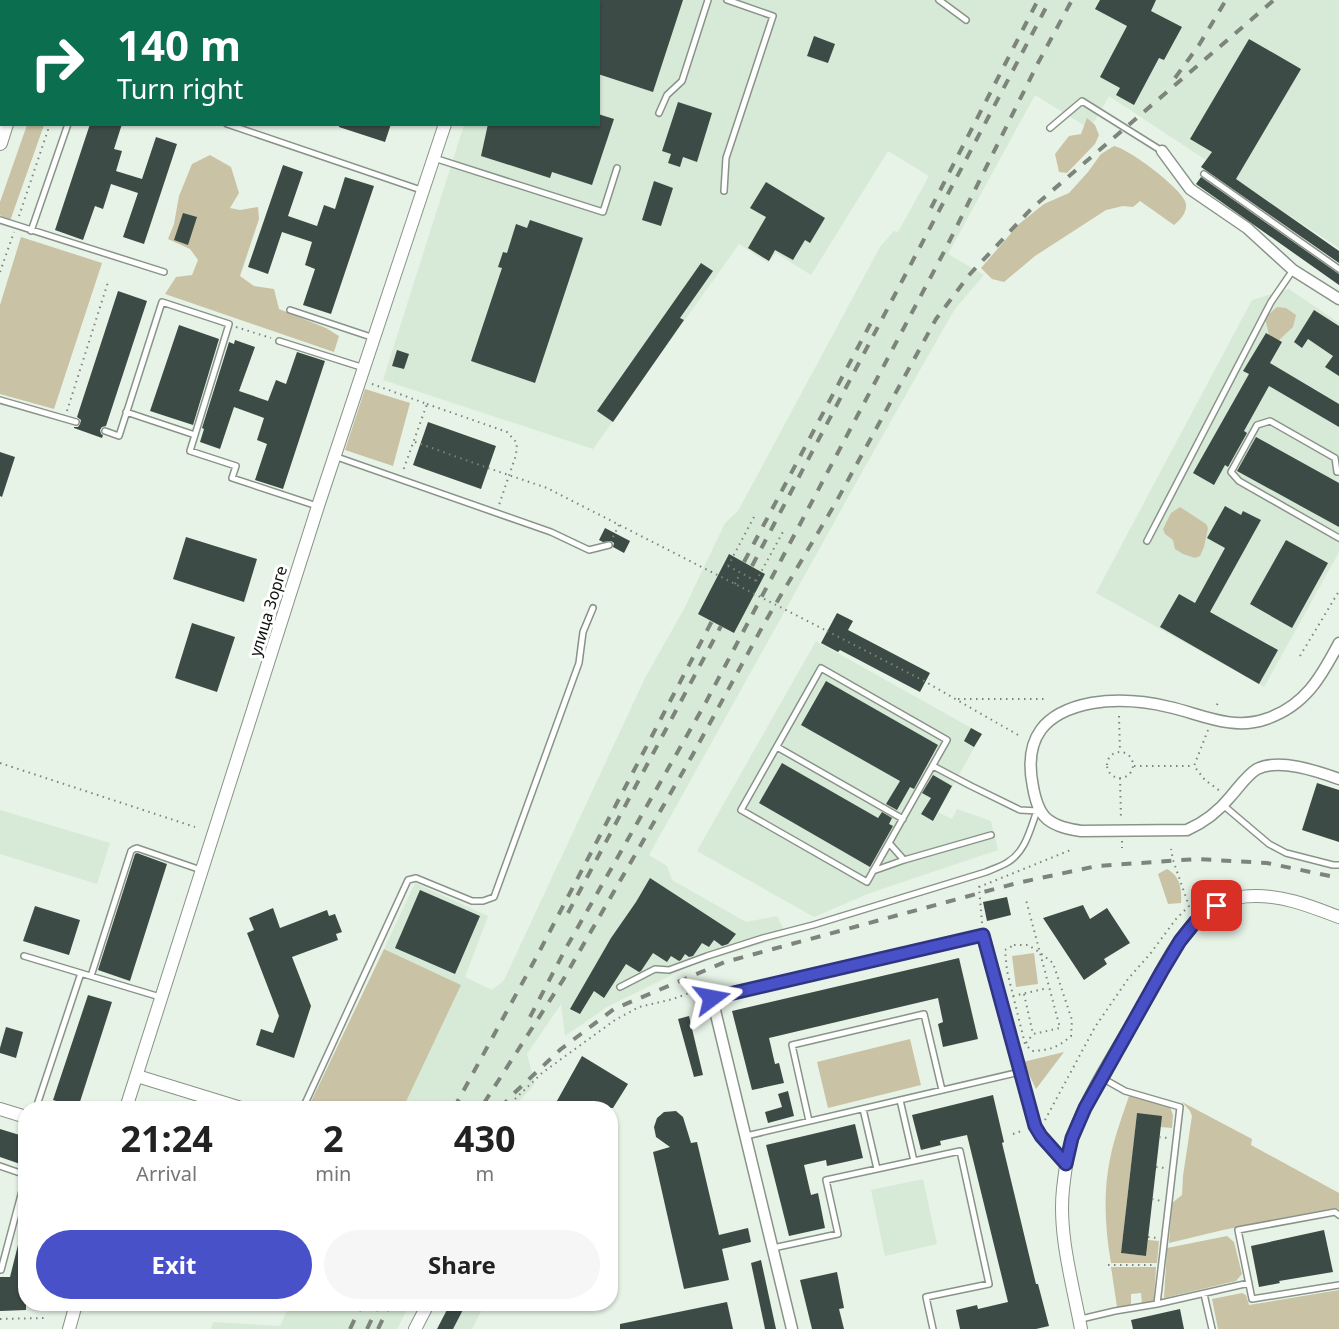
<!DOCTYPE html>
<html lang="en">
<head>
<meta charset="utf-8">
<style>
  :root { --surface:#fff; --page:#f6f6f6; --text:#222; --muted:#767676; --accent:#4851c7 }
  body { margin:0; font-family:"Noto Sans",sans-serif; background:var(--page); color:var(--text); height:100vh; display:flex; flex-direction:column; font-size:22px; white-space:nowrap }
  * { box-sizing:border-box; margin:0 }
  p { font-size:20px; color:var(--muted) }
  .icon { flex:none; width:33px; height:33px; fill:none; stroke:currentColor; stroke-width:2; stroke-linecap:round; stroke-linejoin:round }
  .map { position:relative; flex:1; overflow:hidden }
  .side { position:absolute; left:18px; top:1101px; width:600px; height:210px; display:flex; flex-direction:column; background:var(--surface); border-radius:24px; box-shadow:0 2px 4px #0004 }
  .side>* { flex:none }
  .top-card { position:absolute; left:0px; top:0px; width:600px; height:126px; box-shadow:0 2px 4px #0004; background:#0b6e4f; color:#fff; overflow:hidden }
  .pin { position:absolute; display:grid; place-items:center; width:51px; height:51px; color:#fff; margin:-26px; border-radius:12px; box-shadow:0 3px 9px #0006 }
  .me { position:absolute; width:66px; margin:-33px; rotate:77deg; stroke-linejoin:round; filter:drop-shadow(0 0 4px #0008) }
  .turn { display:flex; align-items:center; gap:21px; height:126px; padding:0 18px; font-size:27px }
  .turn .icon { width:78px; height:78px; stroke-width:2.5 }
  .turn b { display:block; font-size:42px; line-height:51px }
  .eta { display:flex; justify-content:space-evenly; align-items:center; height:102px; text-align:center }
  .eta b { font-size:36px; font-weight:700; line-height:42px }
  .cta { display:flex; gap:12px; margin-top:auto; padding:12px 18px }
  .cta a { flex:1; height:69px; border-radius:36px; background:var(--accent); color:#fff; font-size:24px; font-weight:700; line-height:69px; text-align:center }
  .cta a+a { background:var(--page); color:var(--text) }
  .map>svg:first-child { display:block }
  .built { fill:#d7e9d7 }
  .green { fill:#cac2a4 }
  .building { fill:#3d4b46 }
  .lines { fill:none; stroke-linecap:round; stroke-linejoin:round }
  .service-casing { stroke:#899489; stroke-width:8 }
  .minor-casing { stroke:#899489; stroke-width:13 }
  .tertiary-casing { stroke:#899489; stroke-width:14 }
  .secondary-casing { stroke:#899489; stroke-width:16 }
  .path { stroke:#7c847c; stroke-width:2; stroke-dasharray:1.5 4.5; stroke-linecap:butt }
  .service { stroke:#fff; stroke-width:5 }
  .minor { stroke:#fff; stroke-width:10 }
  .tertiary { stroke:#fff; stroke-width:12 }
  .secondary { stroke:#fff; stroke-width:14 }
  .rail { stroke:#7c847c; stroke-width:4; stroke-dasharray:10 10; stroke-linecap:butt }
  .path-bridge { stroke:#7c847c; stroke-width:2; stroke-dasharray:1.5 4.5; stroke-linecap:butt }
  .route-casing { stroke:#2f3581; stroke-width:15 }
  .route { stroke:#4851c7; stroke-width:10 }
  .labels { text-anchor:middle; dominant-baseline:central; stroke-width:6; stroke-linejoin:round; paint-order:stroke }
  .street-label { font-size:16px; fill:#0c100c; stroke:#fff }
</style>
</head>
<body>
<div class="map">
<svg width="1339" height="1329" viewBox="0 0 1339 1329">
  <rect width="100%" height="100%" fill="#e7f3e7"/>
  <path class="built" d="M504,0H1339V248L1109,96L1090,129L1035,95L948,254L984,275L955,309L941,333L866,465L649,855L667,866L672,880L746,922L777,916L787,936L690,966L607,1007L565,1036L561,1004L527,1054L535,1084L513,1108H403L461,985L384,949L415,883L488,916L465,977L492,990L504,980L645,678L684,609L725,523L738,511L880,247L894,231L898,232L929,176L888,151L811,275L776,253L768,263L739,244L593,449L383,380L464,125L598,124V2L503,1Z
    M1289,289L1339,323V552L1264,687L1096,593L1252,300Z
    M816,641L982,734L938,812L952,819L957,809L991,821L998,850L870,893L814,917L697,851Z
    M0,810L110,843L97,884L0,854Z
    M923,1179L937,1244L885,1256L871,1190Z
    M290,1304H410L397,1329H211L213,1322L280,1326Z
    M450,1304H485L472,1329H437Z"/>
  <path class="green" d="M1087,118L1095,125L1099,135L1095,144L1067,173L1059,172L1055,154L1069,136L1081,134Z
    M27,125H44L10,221L4,219L0,215V202Z
    M1114,146C1129,149 1178,186 1185,201C1189,210 1181,220 1174,225L1140,201L1133,207L1123,206L1106,210L1035,256L1004,282L992,279L981,268L1019,224L1044,204L1069,193L1088,172L1101,154Z
    M210,155L231,167L239,193L230,208L240,210L258,207L259,219L240,276L254,286L274,289L279,309L326,328L339,336L334,352L165,294L176,277L192,275L198,260L190,249L168,239L174,224L179,196L192,164Z
    M21,237L102,263L54,409L0,394V305Z
    M1277,307L1286,308L1296,315L1293,327L1278,341L1270,339L1265,318Z
    M365,389L410,403L393,466L345,450Z
    M1180,507L1206,524L1208,528L1204,547L1200,556L1195,558L1183,554L1175,549L1173,540L1165,534L1163,529L1171,513Z
    M1167,869C1180,876 1182,888 1181,903L1168,904L1158,874Z
    M384,949L461,985L403,1108H308Z
    M1034,953L1038,984L1016,987L1012,956Z
    M910,1039L921,1085L828,1108L817,1062Z
    M1064,1052L1036,1089L1023,1062Z
    M1129,1096L1165,1105L1170,1107L1173,1115L1172,1128L1161,1127L1137,1114L1121,1253L1146,1256L1148,1240L1159,1241L1157,1263H1111C1105,1229 1103,1193 1110,1159C1114,1138 1122,1117 1129,1096Z
    M1182,1102L1252,1139L1251,1145L1339,1193V1209L1335,1208L1223,1230L1169,1243L1172,1203L1182,1195L1183,1176L1192,1116L1190,1111Z
    M1227,1236L1234,1242L1242,1274L1236,1281L1164,1298L1167,1248Z
    M1111,1267H1156L1154,1301L1142,1304L1141,1293L1131,1294V1306L1117,1307Z
    M1339,1290V1329H1218L1212,1299L1242,1293L1246,1295L1249,1305Z"/>
  <path class="building" d="M598,0H683L653,92L598,74Z
    M1100,0H1156L1151,11L1182,27L1164,60L1159,58L1134,105L1116,95L1120,88L1100,77L1127,26L1095,9Z
    M814,36L835,44L828,63L807,56Z
    M1249,39L1301,69L1236,179L1339,251V263L1201,167L1212,152L1190,139Z
    M678,102L712,113L697,162L683,157L680,167L668,163L671,154L662,151Z
    M598,114L614,119L592,185L552,172L550,178L481,156L488,124H598Z
    M90,124H122L114,149L122,151L116,171L142,179L156,137L177,144L144,244L123,237L138,193L111,184L103,209L95,206L83,240L55,230Z
    M339,124H391L385,142L339,127Z
    M283,165L303,172L288,216L317,226L324,205L335,209L345,177L374,186L331,314L303,305L315,269L305,265L312,242L282,232L268,274L248,267Z
    M1201,177L1339,274V285L1196,184Z
    M654,181L673,188L661,226L642,220Z
    M766,182L825,218L810,243L805,240L793,260L775,250L769,261L748,248L766,217L750,208Z
    M183,213L197,217L188,245L174,240Z
    M530,220L583,238L535,383L471,361L502,268L498,267L503,252L507,253L516,224L527,228Z
    M701,263L713,271L680,318L684,320L613,422L597,411Z
    M118,291L147,301L106,426L102,427L100,430L101,434L103,435L102,438L74,428V427H78L80,424L81,420L77,417Z
    M1314,310L1339,326V376L1325,367L1333,356L1308,339L1302,348L1294,342Z
    M179,325L219,339L193,425L150,411Z
    M1266,333L1282,342L1270,363L1339,404V427L1269,386L1244,431L1247,433L1228,467L1225,465L1214,485L1193,473L1249,374L1243,371Z
    M235,340L255,347L239,391L268,401L276,380L286,384L297,352L325,361L283,489L255,480L267,444L257,440L264,418L234,407L220,449L200,442L204,429L202,428L229,342L234,344Z
    M397,350L409,354L404,369L392,366Z
    M428,422L496,446L481,489L413,465Z
    M1256,437L1339,483V527L1237,471Z
    M0,452L15,457L2,497L0,496Z
    M1225,506L1241,515L1243,511L1261,520L1210,612L1278,650L1259,684L1160,627L1179,594L1195,603L1225,548L1207,538Z
    M605,528L630,541L624,553L613,547L614,543L611,541L603,542L599,540Z
    M186,537L257,559L244,602L173,579Z
    M1286,540L1328,563L1292,628L1250,604Z
    M729,554L765,574L734,633L698,614Z
    M837,613L853,621L848,630L930,673L920,692L840,650L838,652L821,643Z
    M192,623L235,637L217,692L175,678Z
    M826,681L938,745L914,789L910,787L897,810L886,804L900,781L801,725Z
    M971,728L982,734L974,747L964,741Z
    M782,763L878,818L882,812L892,818L889,824L893,826L870,867L759,803Z
    M933,775L952,786L933,821L921,814L931,798L922,793Z
    M1317,783L1339,790V842L1302,830Z
    M137,853L167,864L130,981L98,970L135,854Z
    M650,878L736,934L728,944L722,946L714,940L709,947L702,943L693,956L689,957L685,954L681,960L679,961L671,956L667,962L653,953L641,971L639,972L626,964L604,998L594,991L580,1014L570,1009L611,938L636,902Z
    M420,890L480,916L455,974L395,948Z
    M1007,897L1011,915L987,921L983,902Z
    M1083,905L1090,919L1107,908L1130,943L1104,959L1107,964L1084,980L1043,918Z
    M35,906L80,920L69,955L23,941Z
    M273,908L280,928L327,910L329,916L335,914L342,932L336,934L338,940L292,957L311,1006L294,1058L256,1045L261,1029L273,1033L279,1016L247,933L254,930L249,918Z
    M959,958L978,1039L943,1047L938,1024L943,1022L938,998L769,1038L775,1064L779,1063L784,1083L752,1090L732,1011Z
    M88,995L112,1002L78,1108L53,1100Z
    M689,1016L703,1075L694,1077L678,1019Z
    M6,1027L23,1032L16,1058L0,1053V1048Z
    M582,1056L628,1084L613,1108H553Z
    M788,1091L794,1116L768,1123L765,1112L782,1107L778,1094Z
    M993,1095L1004,1142L1002,1143L1036,1284H1038L1049,1326L1036,1329H960L956,1310L977,1305L978,1309L1008,1302L967,1135L940,1141L941,1145L921,1150L912,1115Z
    M676,1111L683,1117L691,1143L697,1142L719,1235L748,1228L751,1242L722,1249L729,1280L684,1289L653,1152L670,1147L656,1137L654,1127L657,1118L664,1112Z
    M1137,1113L1162,1116L1146,1256L1121,1253Z
    M855,1124L863,1158L827,1166L826,1160L804,1165L811,1195L818,1193L825,1228L789,1236L766,1145Z
    M0,1129L26,1137V1166L0,1157Z
    M22,1229H26V1310L0,1311V1277H10Z
    M1324,1230L1333,1272L1279,1281L1280,1283L1259,1287L1251,1246Z
    M761,1260L776,1329H765L751,1263Z
    M837,1272L844,1308L839,1309L844,1329H812L800,1280Z
    M727,1302L733,1329H620V1324Z
    M450,1304H466L453,1329H437Z
    M1180,1309L1184,1329H1133L1131,1320Z"/>
  <g class="lines">
    <defs>
      <path id="service" d="M102,0L106,2
        M939,0L966,20
        M382,2V0
        M659,113L667,95L682,81L708,0
        M227,124L421,190
        M1050,128L1082,101L1162,151
        M434,158L603,212L617,168
        M1204,174L1339,269
        M724,191L726,158L773,16L727,0
        M0,220L164,272
        M31,231L68,124
        M290,310L374,338
        M279,341L364,368
        M0,400L76,422
        M126,412L195,435
        M105,431L119,436L162,302L229,324L190,451L236,466L232,478L317,506
        M334,456L551,532L589,550L609,545
        M1339,472H1337L1335,458L1270,421L1257,425L1231,472L1239,481L1339,538
        M1147,541L1271,302L1293,270
        M821,668L947,740L867,882L741,810Z
        M777,747L903,819
        M933,766L971,786L1020,810L1038,811
        M1223,805L1269,844L1286,853L1333,865H1339
        M889,843L904,860
        M873,871L904,860L991,835
        M24,956L160,997
        M91,976L131,851L134,849L137,848L201,870
        M620,987L655,969L669,970L707,956L763,938L813,925L986,872C993,869 1002,866 1008,862C1026,851 1030,829 1037,811
        M1102,1078L1125,1091L1180,1107L1157,1304
        M900,1100L914,1161
        M36,1108L81,973
        M303,1108L408,880L416,878L472,901H483L494,897L579,663L583,632L593,608
        M863,1109L877,1169
        M809,1121L792,1045L924,1014L942,1090
        M746,1136L1020,1072
        M0,1166L26,1175
        M1339,1215L1335,1212L1238,1230L1252,1299L1339,1285
        M773,1248L838,1234L826,1180L960,1151L989,1284L926,1297L933,1329
        M0,1270H1L26,1176
        M1204,1294L1212,1329
        M1081,1319L1115,1311L1157,1304L1249,1283"/>
      <path id="minor" d="M1162,151L1190,189L1247,228L1293,270L1339,299
        M1339,643C1321,677 1305,706 1266,719C1232,731 1201,714 1169,707C1144,701 1117,699 1092,703C1044,712 1023,738 1033,787C1035,798 1038,811 1047,819C1057,827 1069,829 1081,831L1187,830C1205,822 1219,811 1231,796C1239,787 1247,775 1257,769C1279,758 1317,771 1339,779
        M792,1329L712,998L983,935L1035,1126L1041,1136L1066,1164"/>
      <path id="tertiary" d="M487,2V0
        M137,1076L241,1108
        M126,1108L318,506L445,124
        M0,1109L26,1117
        M69,1329L76,1304
        M415,1329L428,1304
        M1081,1329C1073,1285 1058,1234 1063,1189C1065,1172 1067,1152 1073,1136C1090,1090 1118,1049 1142,1007C1158,979 1172,946 1195,922C1206,910 1222,902 1238,898C1243,896 1250,896 1256,896C1286,896 1312,907 1339,917"/>
      <path id="secondary" d="M47,2L48,0
        M0,143L6,124"/>
    </defs>
    <use href="#service" class="service-casing"/>
    <use href="#minor" class="minor-casing"/>
    <use href="#tertiary" class="tertiary-casing"/>
    <use href="#secondary" class="secondary-casing"/>
    <path class="path" d="M8,2L9,0
      M0,26L2,21
      M19,216L50,124
      M0,272L14,232
      M236,327L271,338
      M372,384L427,404L403,471
      M427,404L507,432L517,443L516,455L499,505
      M67,411L108,282
      M415,442L488,468
      M613,537L619,525
      M728,566L755,515
      M756,581L784,530
      M735,584L740,573
      M827,631L926,682L1018,735
      M1300,656L1339,591
      M958,699H1044
      M1217,705L1218,702
      M1119,716L1120,752
      M1208,730L1194,766L1205,780L1220,791
      M1107 765a13 13 0 1 1 26 0a13 13 0 1 1-26 0Z
      M0,763L195,827
      M1134,766H1194
      M1120,778L1121,820
      M1122,841V848
      M982,923L979,887L1073,849
      M1014,945H1028L1039,952L1053,963L1072,1020L1071,1036C1057,1048 1050,1050 1032,1051L1025,1044L1007,971L1005,950Z
      M1024,994L1033,1034L1060,1028L1026,900
      M1013,996L1048,988
      M1026,1043L1033,1034
      M507,1108L514,1100L542,1073L615,1020L639,1007L673,999L692,992L703,995
      M1045,1120L1095,1027L1128,979L1150,954L1176,919L1189,906L1173,860L1171,849
      M1013,1134L1024,1130
      M1159,1137L1168,1138
      M1156,1167L1165,1168
      M1152,1199L1161,1201
      M1148,1237L1157,1238
      M1108,1265H1153
      M0,1319L44,1318"/>
    <use href="#service" class="service"/>
    <use href="#minor" class="minor"/>
    <use href="#tertiary" class="tertiary"/>
    <use href="#secondary" class="secondary"/>
    <path class="rail" d="M1175,78L1199,45L1226,0
      M931,208L1038,0
      M744,562L874,317
      M752,566L1050,0
      M568,913L721,626
      M530,1017L566,948L706,702L945,250L1038,63L1072,0
      M484,1103L563,980L692,756L765,622L835,504L936,319L970,274L1032,208L1274,0
      M454,1108L537,956L712,621
      M501,1108L509,1098L561,1049L614,1009L725,962L1017,883L1097,866L1197,859L1267,863L1330,876L1339,879
      M350,1329L362,1304
      M367,1329L379,1304
      M378,1329L390,1304"/>
    <path class="path-bridge" d="M488,468L547,488L827,631
      M728,566L756,581"/>
  </g>
  <g class="lines">
    <defs>
      <path id="route" d="M712,998L983,935L1035,1126L1041,1136L1066,1164L1072,1138L1085,1108L1162,971L1180,941L1196,921L1217,906"/>
    </defs>
    <use href="#route" class="route-casing"/>
    <use href="#route" class="route"/>
  </g>
  <g class="labels">
    <g class="street-label">
      <text transform="translate(268 611) rotate(-73)">улица Зорге</text>
    </g>
  </g>
</svg>
<div class="pin" style="left:1217px;top:906px;background:#d93025"><svg class="icon" aria-label="arrive" viewBox="0 0 24 24"><path d="M6 21V4h12l-3 4 3 4H6"/></svg></div>
<svg class="me" style="left:712px;top:998px" viewBox="-20 -20 40 40"><path d="M0-17L14 15 0 8-14 15z" fill="#4851c7" stroke="#fff" stroke-width="4"/></svg>
<div class="top-card">
<div class="turn"><svg class="icon" aria-label="right" viewBox="0 0 24 24"><path d="M7 20v-9h11M14 6l5 5-5 5"/></svg><div><b>140 m</b>Turn right</div></div>
</div>
<section class="side">
<div class="eta">
<div><b>21:24</b><p>Arrival</p></div>
<div><b>2</b><p>min</p></div>
<div><b>430</b><p>m</p></div>
</div>
<div class="cta"><a>Exit</a><a>Share</a></div>
</section>
</div>
</body>
</html>
